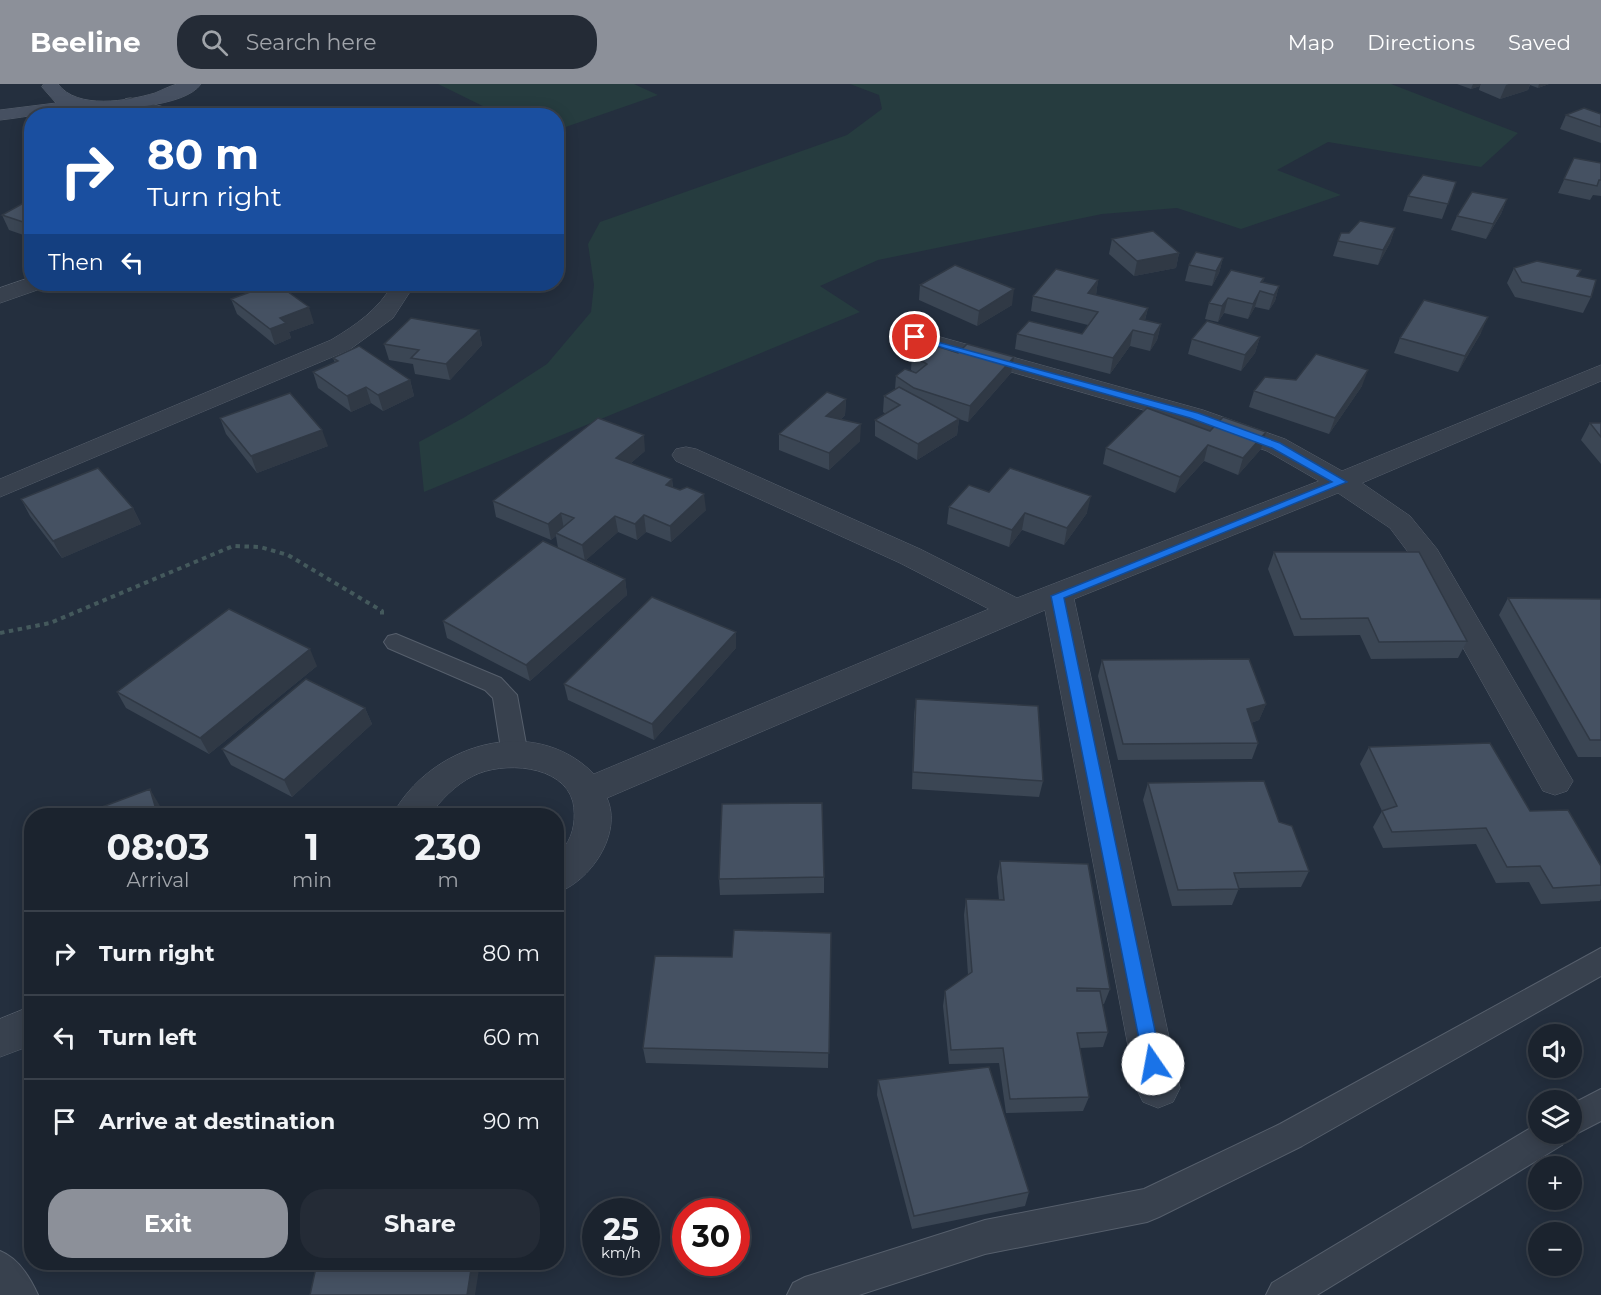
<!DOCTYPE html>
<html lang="en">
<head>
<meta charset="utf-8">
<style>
  :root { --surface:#1b232e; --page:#242b36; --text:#f1f3f6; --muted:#a0a4aa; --line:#39404a; --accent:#8c9099 }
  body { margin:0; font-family:Montserrat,sans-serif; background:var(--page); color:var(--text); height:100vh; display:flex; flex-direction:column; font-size:22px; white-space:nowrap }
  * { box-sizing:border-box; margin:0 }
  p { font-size:20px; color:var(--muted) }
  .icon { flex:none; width:33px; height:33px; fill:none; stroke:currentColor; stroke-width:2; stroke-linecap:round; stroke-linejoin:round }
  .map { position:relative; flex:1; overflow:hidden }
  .sheet { position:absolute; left:24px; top:724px; width:540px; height:462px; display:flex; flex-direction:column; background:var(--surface); border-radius:24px; box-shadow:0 3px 15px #0003,0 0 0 2px var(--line) }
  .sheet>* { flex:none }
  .banner { position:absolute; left:24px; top:24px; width:540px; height:183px; border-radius:24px; box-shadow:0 3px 15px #0003,0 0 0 2px var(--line); background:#1a4fa0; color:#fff; overflow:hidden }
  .fabs { position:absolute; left:1528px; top:940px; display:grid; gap:12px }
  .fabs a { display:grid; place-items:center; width:54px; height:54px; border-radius:50%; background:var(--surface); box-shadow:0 3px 15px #0003,0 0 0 2px var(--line); font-size:30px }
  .speed { position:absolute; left:582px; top:1114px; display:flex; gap:12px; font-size:30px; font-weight:700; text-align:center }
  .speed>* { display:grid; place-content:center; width:78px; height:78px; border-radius:50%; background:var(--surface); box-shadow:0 3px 15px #0003,0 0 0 2px var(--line); line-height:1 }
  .speed small { font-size:15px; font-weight:400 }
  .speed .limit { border:9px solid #d22; background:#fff; color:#111 }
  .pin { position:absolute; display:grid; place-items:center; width:51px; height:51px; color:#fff; margin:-26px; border:3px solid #fff; border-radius:50%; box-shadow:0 2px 6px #0007 }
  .me { position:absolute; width:66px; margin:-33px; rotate:348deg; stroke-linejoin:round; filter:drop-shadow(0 0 4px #0008) }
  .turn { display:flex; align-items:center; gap:21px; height:126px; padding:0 24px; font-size:27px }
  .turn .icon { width:78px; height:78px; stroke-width:2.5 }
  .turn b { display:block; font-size:42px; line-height:51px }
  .then { display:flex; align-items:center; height:57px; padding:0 24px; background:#0003; gap:12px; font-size:22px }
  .eta { display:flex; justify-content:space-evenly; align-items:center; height:102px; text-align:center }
  .eta b { font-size:36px; font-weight:700; line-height:42px }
  .cta { display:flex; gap:12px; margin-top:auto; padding:12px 24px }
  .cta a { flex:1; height:69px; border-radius:24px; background:var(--accent); color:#fff; font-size:24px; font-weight:700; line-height:69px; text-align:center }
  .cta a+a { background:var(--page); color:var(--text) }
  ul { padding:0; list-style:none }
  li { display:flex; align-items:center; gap:18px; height:84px; padding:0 24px; border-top:2px solid var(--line) }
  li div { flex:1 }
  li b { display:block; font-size:22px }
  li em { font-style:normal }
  header { display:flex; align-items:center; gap:36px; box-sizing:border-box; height:84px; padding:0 30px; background:var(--accent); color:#fff }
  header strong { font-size:28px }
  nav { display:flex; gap:33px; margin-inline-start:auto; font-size:21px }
  .search { width:420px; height:54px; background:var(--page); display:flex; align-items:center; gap:15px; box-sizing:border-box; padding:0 21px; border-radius:24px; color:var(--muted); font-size:22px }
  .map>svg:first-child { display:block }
  .green { fill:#263c3f }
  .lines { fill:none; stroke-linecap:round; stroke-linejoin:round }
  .service-casing { stroke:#565f6c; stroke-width:2 }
  .minor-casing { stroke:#565f6c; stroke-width:1 }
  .secondary-casing { stroke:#565f6c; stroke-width:1 }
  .path { stroke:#44595c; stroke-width:4; stroke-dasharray:4.5 4.5; stroke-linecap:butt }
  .service { fill:#38414e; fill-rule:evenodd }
  .minor { fill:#38414e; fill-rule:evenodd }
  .secondary { fill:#465061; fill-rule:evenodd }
  .wall { fill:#3b4654 }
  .shaded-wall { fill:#303945 }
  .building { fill:#455162; stroke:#303945; stroke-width:1.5 }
  .route { fill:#1a73e8; stroke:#114b97; stroke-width:1.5 }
</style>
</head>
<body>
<header>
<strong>Beeline</strong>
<div class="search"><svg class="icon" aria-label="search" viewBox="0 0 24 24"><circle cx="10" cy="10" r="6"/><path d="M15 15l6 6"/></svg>Search here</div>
<nav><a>Map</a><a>Directions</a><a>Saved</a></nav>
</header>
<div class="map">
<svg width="1601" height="1211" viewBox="0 0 1601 1211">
  <rect width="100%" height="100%" fill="#242f3e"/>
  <path class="green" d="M438,0H634L658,11L557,46L556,32L501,31Z
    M850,0H1391L1518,49L1481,83L1328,58L1277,86L1341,111L1241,145L1177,124L1102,130L878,176L820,202L860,228L424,408L419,358L465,333L547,280L591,228L594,201L588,160L600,138L847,51L882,25L879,11Z"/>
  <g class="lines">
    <defs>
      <path id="service" d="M396,550L501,594L517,611L528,671L524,678L515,681L506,678L502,671L493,614L485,606L388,564L384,558L388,552Z
        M1601,864V892L1302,1062L1159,1133L1147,1138L985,1170L859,1211H787L793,1199L805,1193L985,1136L1144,1105L1280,1040Z
        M1601,1005V1037L1572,1052L1567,1050L1562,1061L1317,1211H1266L1272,1199L1539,1039V1050H1572V1020Z
        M0,1167C18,1174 30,1193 38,1211H0Z"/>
      <path id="minor" d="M131,14L182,28L185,32H154L125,23L122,19L125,15Z
        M32,193V200H43L40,205L0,219V204Z
        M393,200H415L393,234L349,266L0,413V395L331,256C356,241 378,226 393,200Z
        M915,246L1203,326L1285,355L1342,387L1601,281V297L1362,399L1410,432L1437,465L1567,687L1573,697L1567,707L1555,711L1543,707L1414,476L1390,444L1338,409L1074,515L1180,1004L1173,1018L1158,1024L1143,1018L1136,1004L1045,526L607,714C623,750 590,798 556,809C556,799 554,783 556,773C558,769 562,765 565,762C574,750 576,733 573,718C563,680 502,677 473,692C455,701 441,716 429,732H392C429,661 533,628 594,690L989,525L900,479L676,377L672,371L676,365L686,363L696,365L920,465L1017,514L1319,397L1267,367L1185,338L907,258L903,253L907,248Z
        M32,922V961L0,973V935Z"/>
      <path id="secondary" d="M44,0H58C77,26 128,17 155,9C162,6 170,2 177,0C184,0 193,0 201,0C184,24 113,25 86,26C57,26 28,33 0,36V26L56,19L42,3Z"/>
    </defs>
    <use href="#service" class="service-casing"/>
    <use href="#minor" class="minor-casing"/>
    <use href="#secondary" class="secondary-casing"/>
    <path class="path" d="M0,549L50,539L233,462L260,463L288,471L382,527V531"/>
    <use href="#service" class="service"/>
    <use href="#minor" class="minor"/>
    <use href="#secondary" class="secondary"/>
  </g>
  <path class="wall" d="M1457,0H1549L1538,4L1530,1L1528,6L1500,15L1479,6L1480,2L1471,5Z
    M1601,30V59L1560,45L1566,31Z
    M1574,74L1601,79V112L1593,111L1590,116L1558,109Z
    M1456,98L1442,135L1403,127L1408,112Z
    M1507,115L1501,130L1486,155L1451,146L1457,132Z
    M32,116V154L9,146L2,131Z
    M1395,144L1390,159L1378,181L1333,172L1338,157L1349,149Z
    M1112,155L1179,169L1176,184L1134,192L1109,170Z
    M1223,174L1219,189L1212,202L1185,197L1189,181Z
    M1514,184L1591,213L1583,229L1515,213L1507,199Z
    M1264,194L1263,198L1279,202L1275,217L1269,226L1255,223L1248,235L1224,229L1218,238L1205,235L1209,219Z
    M1098,196L1096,211L1148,224L1145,236L1161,240L1157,256L1150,267L1130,262L1110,290L1015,265L1017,250H1082L1088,241L1031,227L1033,212Z
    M920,201L1012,221L977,242L919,216Z
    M231,215L314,239L289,248L291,254L275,261L237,230Z
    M479,246L482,261L450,296L415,290L413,280L389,276L384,260Z
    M1481,249L1458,288L1394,269L1400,254Z
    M1260,253L1255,269L1241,287L1188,270L1192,255Z
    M958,269L1014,273L1011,289L968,338L959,335L957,351L917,376L875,352V336L886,330L883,328L884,312L895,305L896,292L914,288L911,286L912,271Z
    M333,274L410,296L414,312L383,327L371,319L351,328L318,304L313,288L335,279Z
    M1362,302L1329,350L1249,323L1254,307Z
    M846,315L845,331L840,336L860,357L829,386L779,366V350Z
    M220,334L328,362L257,389L226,350Z
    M1590,339H1601V380L1581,356Z
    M1210,347L1266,348L1261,365L1238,391L1204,377L1175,409L1103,380L1106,364Z
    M645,367L631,379L672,395L673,404L706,426L671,458L646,448L637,456L618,448L586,476L625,495L627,511L530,597L447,554L443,537L558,464L556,452L551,456L496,433L493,417Z
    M989,408L1087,429L1064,461L1022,446L1009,463L947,440L949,423Z
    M21,415L133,424L141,440L62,474L30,432Z
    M1274,468L1467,557L1458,574L1371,575L1360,551L1294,552L1268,485Z
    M1508,514L1601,515V673H1578L1499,531Z
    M736,564L654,656L568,616L564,600Z
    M1102,576L1266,620L1259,636L1251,639L1258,659L1252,675L1118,676L1098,592Z
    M317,582L209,670L126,624L117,608Z
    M916,615L1043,697L1039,713L912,705L914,631Z
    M365,624L372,640L292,713L231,681L222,665Z
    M1369,663L1530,727L1601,782V815L1600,817L1541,820L1529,798L1496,799L1476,760L1383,764L1373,743L1382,727L1360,680Z
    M1148,699L1279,738L1309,787L1301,803L1239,804L1232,821L1172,822L1143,716Z
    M1000,777L1110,905L1104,920H1102L1108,948L1103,963L1080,964L1089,1013L1083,1027L1006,1029L999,979L949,980L943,922L945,907L968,891L964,831L966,815L999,816L997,793Z
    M824,793V809L720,811L719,795Z
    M831,849L828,984L646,979L643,964L732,873Z
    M878,996L1029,1108L1025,1122L912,1145L877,1011Z"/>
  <path class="shaded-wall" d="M1473,0H1481L1480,2L1471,5Z
    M1509,0H1530L1528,6L1500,15L1506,1Z
    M1539,0H1549L1538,4Z
    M1507,115L1501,130L1486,155L1493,140Z
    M1395,144L1390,159L1378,181L1383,166Z
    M1179,169L1176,184L1134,192L1137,177Z
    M1223,174L1219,189L1212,202L1216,187Z
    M1264,194L1255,223L1248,235L1253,220L1261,198Z
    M1098,196L1096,211L1088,209Z
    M1279,202L1275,217L1269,226L1274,211Z
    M1014,205L1012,221L977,242L979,227Z
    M1228,214L1224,229L1218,238L1222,222Z
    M309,223L314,239L289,248L291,254L275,261L270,245L280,234Z
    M1148,224L1144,239L1140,235Z
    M1488,233L1481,249L1458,288L1465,272Z
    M1161,240L1157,256L1150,267L1154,251Z
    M479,246L482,261L450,296L446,280Z
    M1133,246L1130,262L1110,290L1113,274Z
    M1260,253L1255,269L1241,287L1245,271Z
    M1014,273L1011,289L968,338L970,322Z
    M1368,286L1362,302L1329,350L1335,334Z
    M410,296L414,312L383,327L378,311Z
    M366,303L371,319L351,328L347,312Z
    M846,315L845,331L826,348V332Z
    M959,335L957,351L917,376L918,360Z
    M861,340L860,357L829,386V369Z
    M322,346L328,362L257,389L251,372Z
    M1266,348L1261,365L1238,391L1243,374Z
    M644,351L645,367L618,390L616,374Z
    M1208,361L1204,377L1175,409L1180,393Z
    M672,395L673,411L666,401Z
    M704,410L706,426L671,458L670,442Z
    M1091,412L1087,429L1064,461L1067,444Z
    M133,424L141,440L62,474L53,457Z
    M561,429L564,445L556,449V452L551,456L548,440Z
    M1025,429L1022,446L1009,463L1012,446Z
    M644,431L646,448L637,456L635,440Z
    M615,432L618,448L585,477L582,461Z
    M625,495L627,511L530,597L526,581Z
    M736,548V564L654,656L652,640Z
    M310,565L317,582L209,670L200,654Z
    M1266,620L1259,636L1241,642L1247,625Z
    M365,624L372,640L292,713L284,696Z
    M150,705L160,722L163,732H158Z
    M472,1179H480L475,1211H467Z"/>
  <path class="building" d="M1584,24L1601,30V43L1566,31Z
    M1574,74L1601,79V96H1599L1597,102L1564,95Z
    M1423,91L1456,98L1448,120L1408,112Z
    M1472,108L1507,115L1493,140L1457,132Z
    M29,116H32V141L2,131Z
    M1360,137L1395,144L1383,166L1338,157L1341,149H1349Z
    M1153,147L1179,169L1137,177L1112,155Z
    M1196,168L1223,174L1216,187L1189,181Z
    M1537,177L1581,186L1577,192L1596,196L1591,213L1522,198L1514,184Z
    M955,181L1014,205L979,227L920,201Z
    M1056,185L1098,196L1088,209L1148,224L1140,235L1161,240L1154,251L1133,246L1113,274L1017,250L1029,237L1082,250L1098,228L1033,212Z
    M1231,186L1264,194L1261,198L1279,202L1274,211L1260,207L1253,220L1228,214L1222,222L1209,219Z
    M272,200H277L309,223L280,234L286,239L270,245L231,215Z
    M1424,216L1488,233L1465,272L1400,254Z
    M411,234L479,246L446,280L411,274L419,266L384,260Z
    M1207,237L1260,253L1245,271L1192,255Z
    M967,260L1014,273L970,322L914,304L896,292L905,285L916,289L927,280L912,271L933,261L958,269Z
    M359,262L410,296L378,311L366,303L347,312L313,288L338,277L333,274Z
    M1316,270L1368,286L1335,334L1254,307L1265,293L1296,296Z
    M899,303L959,335L918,360L875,336L900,321L884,312Z
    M827,308L846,315L826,332L861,340L829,369L779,350Z
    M290,309L322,346L251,372L220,334Z
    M1147,324L1210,347L1223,333L1266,348L1243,374L1208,361L1180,393L1106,364Z
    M598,334L644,351L616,374L672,395L666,401L680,406L687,403L704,410L670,442L644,431L635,440L615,432L582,461L556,449L574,434L561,429L548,440L493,417Z
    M1590,339H1601V353Z
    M98,384L133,424L53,457L21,415Z
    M1010,384L1091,412L1067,444L1025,429L1012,446L949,423L969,401L989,408Z
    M543,457L625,495L526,581L443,537Z
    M1274,468H1419L1467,557L1379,558L1368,534L1301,535Z
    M652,513L736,548L652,640L564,600Z
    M1508,514L1601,515V656H1590Z
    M229,525L310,565L200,654L117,608Z
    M1249,575L1266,620L1247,625L1258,659L1123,660L1102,576Z
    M306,595L365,624L284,696L222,665Z
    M916,615L1038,622L1043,697L913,688Z
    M1490,659L1530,727L1568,726L1601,782V801L1553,804L1540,782L1507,783L1486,744L1392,748L1382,727L1397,722L1369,663Z
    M1264,697L1279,738L1292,742L1309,787L1234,789L1239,805L1178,806L1148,699Z
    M150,705L158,732H78Z
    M822,719L824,793L719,795L722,720Z
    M1000,777L1088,780L1110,905L1077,904V907H1100L1108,948L1077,949L1089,1013L1010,1015L1003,964L951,966L945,907L972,888L966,815L1004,816Z
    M734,846L831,849L829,969L643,964L655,872L732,873Z
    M989,983L1029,1108L914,1132L878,996Z
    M317,1179H472L467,1211H310Z"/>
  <path class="route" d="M912,251L1198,329L1280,359L1347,398L1064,514L1162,980L1159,986L1153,989L1147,986L1144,980L1051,512L1332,398L1272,364L1190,334L912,255Z"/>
</svg>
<div class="fabs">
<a><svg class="icon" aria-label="sound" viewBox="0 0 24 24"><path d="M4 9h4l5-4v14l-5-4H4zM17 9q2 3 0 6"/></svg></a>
<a><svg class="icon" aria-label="layers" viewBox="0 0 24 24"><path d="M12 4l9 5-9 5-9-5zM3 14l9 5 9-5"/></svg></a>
<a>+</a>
<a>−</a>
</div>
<div class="speed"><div>25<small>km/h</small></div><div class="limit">30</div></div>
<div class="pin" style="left:915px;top:253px;background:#d93025"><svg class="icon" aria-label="arrive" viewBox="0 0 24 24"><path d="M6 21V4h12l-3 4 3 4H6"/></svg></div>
<svg class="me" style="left:1153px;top:980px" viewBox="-20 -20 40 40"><circle r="19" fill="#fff"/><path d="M0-13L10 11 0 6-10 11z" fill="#1a73e8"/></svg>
<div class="banner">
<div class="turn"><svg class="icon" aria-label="right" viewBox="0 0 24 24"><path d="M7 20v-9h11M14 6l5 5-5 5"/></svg><div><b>80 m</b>Turn right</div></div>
<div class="then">Then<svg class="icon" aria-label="left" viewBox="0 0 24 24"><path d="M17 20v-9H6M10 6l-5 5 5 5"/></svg></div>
</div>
<section class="sheet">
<div class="eta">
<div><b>08:03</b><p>Arrival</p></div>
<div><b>1</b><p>min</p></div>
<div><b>230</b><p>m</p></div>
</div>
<ul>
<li><svg class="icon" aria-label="right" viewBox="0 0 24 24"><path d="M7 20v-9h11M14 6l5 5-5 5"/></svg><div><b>Turn right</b></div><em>80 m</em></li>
<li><svg class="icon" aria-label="left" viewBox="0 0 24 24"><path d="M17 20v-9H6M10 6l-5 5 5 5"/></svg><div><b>Turn left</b></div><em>60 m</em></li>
<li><svg class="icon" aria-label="arrive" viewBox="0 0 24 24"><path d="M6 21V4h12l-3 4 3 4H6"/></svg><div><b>Arrive at destination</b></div><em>90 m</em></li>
</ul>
<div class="cta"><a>Exit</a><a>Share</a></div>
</section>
</div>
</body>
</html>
